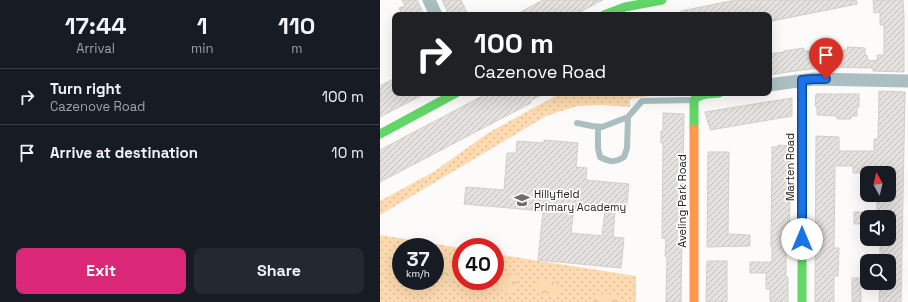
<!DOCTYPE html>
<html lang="en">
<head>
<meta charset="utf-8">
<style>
  :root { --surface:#171b24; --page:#242831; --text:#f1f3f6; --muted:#9ea1a6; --line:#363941; --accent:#db2777 }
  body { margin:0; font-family:"Space Grotesk",sans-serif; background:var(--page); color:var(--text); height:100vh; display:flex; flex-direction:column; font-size:15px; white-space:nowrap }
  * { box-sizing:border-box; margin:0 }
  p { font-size:13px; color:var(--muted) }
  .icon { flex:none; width:22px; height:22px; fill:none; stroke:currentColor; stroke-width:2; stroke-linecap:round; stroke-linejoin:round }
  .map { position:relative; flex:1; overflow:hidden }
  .details { display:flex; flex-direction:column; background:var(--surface); width:380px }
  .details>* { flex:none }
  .banner { position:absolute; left:12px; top:12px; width:380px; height:84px; border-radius:8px; box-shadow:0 4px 16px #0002; background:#202124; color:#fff; overflow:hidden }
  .needle { width:26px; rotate:352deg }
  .tools { position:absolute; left:480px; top:166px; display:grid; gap:8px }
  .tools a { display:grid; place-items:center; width:36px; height:36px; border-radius:8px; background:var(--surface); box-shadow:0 4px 16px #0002; font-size:20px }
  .speed { position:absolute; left:12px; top:238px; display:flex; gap:8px; font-size:20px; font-weight:700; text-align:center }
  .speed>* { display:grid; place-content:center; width:52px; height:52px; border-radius:50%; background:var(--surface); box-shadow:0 4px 16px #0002; line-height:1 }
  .speed small { font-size:10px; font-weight:400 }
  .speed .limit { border:6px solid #d22; background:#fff; color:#111 }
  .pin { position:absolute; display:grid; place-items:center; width:34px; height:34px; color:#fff; margin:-41px -17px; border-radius:50% 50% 50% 0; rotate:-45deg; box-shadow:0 0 4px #0007 }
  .pin .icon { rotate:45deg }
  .me { position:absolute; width:44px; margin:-22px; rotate:0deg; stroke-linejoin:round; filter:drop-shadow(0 0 3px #0008) }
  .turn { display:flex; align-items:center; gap:14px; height:84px; padding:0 16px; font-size:18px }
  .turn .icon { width:52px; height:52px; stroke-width:2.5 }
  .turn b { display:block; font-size:28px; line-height:34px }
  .eta { display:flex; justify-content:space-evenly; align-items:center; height:68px; text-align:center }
  .eta b { font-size:24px; font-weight:700; line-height:28px }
  .button { display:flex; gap:8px; margin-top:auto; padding:8px 16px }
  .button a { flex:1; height:46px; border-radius:8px; background:var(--accent); color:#fff; font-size:16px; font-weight:700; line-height:46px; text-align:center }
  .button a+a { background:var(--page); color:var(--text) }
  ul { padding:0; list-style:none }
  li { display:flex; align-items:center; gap:12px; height:56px; padding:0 16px; border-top:1px solid var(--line) }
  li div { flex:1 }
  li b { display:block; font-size:15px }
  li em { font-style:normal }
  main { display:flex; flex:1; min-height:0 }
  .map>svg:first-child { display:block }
  .grass { fill:url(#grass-dots); fill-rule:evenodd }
  .forest { fill:url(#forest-crowns) }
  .building { fill:url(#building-hatch); stroke:#d1cdca; fill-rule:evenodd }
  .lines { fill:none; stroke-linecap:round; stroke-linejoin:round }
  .lane { stroke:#abbfc3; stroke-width:6 }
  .street { stroke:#abbfc3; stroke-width:13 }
  .fast { stroke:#63d668; stroke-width:9 }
  .slow { stroke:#ff974d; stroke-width:9 }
  .route-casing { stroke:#114b97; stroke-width:10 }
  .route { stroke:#1a73e8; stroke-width:7 }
  .labels { text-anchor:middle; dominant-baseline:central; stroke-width:3.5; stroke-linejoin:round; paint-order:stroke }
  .street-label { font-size:11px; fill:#26211c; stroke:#fff }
  .poi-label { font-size:11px; fill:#26211c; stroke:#fff; text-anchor:start }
</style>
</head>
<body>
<main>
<section class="details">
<div class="eta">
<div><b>17:44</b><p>Arrival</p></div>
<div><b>1</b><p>min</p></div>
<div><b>110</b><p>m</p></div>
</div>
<ul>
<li><svg class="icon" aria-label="right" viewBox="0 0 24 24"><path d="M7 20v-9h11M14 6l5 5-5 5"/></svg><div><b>Turn right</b><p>Cazenove Road</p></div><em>100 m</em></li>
<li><svg class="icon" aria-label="arrive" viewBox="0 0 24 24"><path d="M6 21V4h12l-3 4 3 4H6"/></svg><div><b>Arrive at destination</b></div><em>10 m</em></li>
</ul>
<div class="button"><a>Exit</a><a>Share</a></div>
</section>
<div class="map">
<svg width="528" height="302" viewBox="0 0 528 302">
  <defs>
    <pattern id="grass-dots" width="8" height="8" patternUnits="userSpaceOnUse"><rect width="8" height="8" fill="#fddaaf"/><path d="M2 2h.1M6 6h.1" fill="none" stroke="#d9bb96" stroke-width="1.8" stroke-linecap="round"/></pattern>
    <pattern id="forest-crowns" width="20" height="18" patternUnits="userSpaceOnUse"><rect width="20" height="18" fill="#fddaaf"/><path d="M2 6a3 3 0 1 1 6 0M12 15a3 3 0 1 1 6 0" fill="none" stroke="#d9bb96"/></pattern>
    <pattern id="building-hatch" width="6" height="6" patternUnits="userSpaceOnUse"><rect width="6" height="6" fill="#e4e1de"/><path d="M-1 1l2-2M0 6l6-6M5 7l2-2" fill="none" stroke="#c3c1be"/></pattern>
  </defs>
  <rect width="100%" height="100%" fill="#fcfbf9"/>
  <path class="grass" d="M181,93H288L250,99V107L221,105L197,106L166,116L0,215V201L55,171L108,133Z
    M0,235L81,248V281H115V254L256,276V302H0ZM21,247H55V281H21Z"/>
  <path class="forest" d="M58,261L69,262L77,266C77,271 75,276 71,280C59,278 55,276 55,263Z
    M120,274C126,274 134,274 138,279C136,290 134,293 123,290C118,289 116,289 114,285L115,279Z
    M167,280C174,281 178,283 182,288L181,294C163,302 143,284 167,280Z
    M224,292L240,297L244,302H215L214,300L215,293Z"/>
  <path class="building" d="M22,0H37L44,15H22L19,8L25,6Z
    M62,0H81L88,15H69Z
    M163,0H223L194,15H135Z
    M356,0H476L477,4L392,21L391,15H301V11Z
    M493,0H523L524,17V72L493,71V68L449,67L422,70L389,75V54L404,52V51L424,48V51L467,50V47L485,48V55H487L488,61L498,60L497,55H504V25H500V12L494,13Z
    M15,78V93H46L0,117V86Z
    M499,91L525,92L521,302H499L500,283H509V261H507V257H500V239H509V217H497V198H508L509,173H473V166H455L454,248H459L458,276H454V302H435L436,136L459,137V151H494V139H498Z
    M108,93H165L150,101L151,103L0,182V150Z
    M436,94H479V107H477V116H471V119H457V116L437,115V106H435Z
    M412,98V116L330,130L329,124H328L325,112Z
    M283,113L304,114L301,302H286L287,257L285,256L286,239L282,238L283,143H281V131L283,132Z
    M164,140L198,143L196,167L207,168L206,180L249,184L246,212L235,211L233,237L244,238L241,268L158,260L163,211L84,204L86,187L124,190L127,153H136L137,141L164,143ZM194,208L225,211L222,236L191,233Z
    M398,145L411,146L409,248H406V277H408V302H390V289H386V273H370V262H392V246H391L392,147H398Z
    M328,152H349L348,234L370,235V246L327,247Z
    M474,212H483V224H474Z
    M327,261H347V302H326Z
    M472,278H481V302H472Z"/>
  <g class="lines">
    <path class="lane" d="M197,123L212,126L222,127L248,117L262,101L312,100
      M218,127V148L220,157C230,162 234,163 244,157L247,148L248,117"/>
    <path class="street" d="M49,0L56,15
      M389,85L433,79L528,81"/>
    <path class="fast" d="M224,15L245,7L282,0
      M422,80V302
      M314,129V100C319,93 331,94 339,93
      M0,134L76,93"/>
    <path class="slow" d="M314,129V302"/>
  </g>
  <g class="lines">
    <defs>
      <path id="route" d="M422,239V80L434,79H446"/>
    </defs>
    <use href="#route" class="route-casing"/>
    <use href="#route" class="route"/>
  </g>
  <defs>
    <symbol id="school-bare" viewBox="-9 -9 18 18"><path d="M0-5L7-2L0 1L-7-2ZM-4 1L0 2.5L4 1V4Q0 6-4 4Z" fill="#716d69" stroke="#fff" stroke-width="2.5" paint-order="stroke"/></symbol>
  </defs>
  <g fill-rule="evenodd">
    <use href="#school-bare" x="131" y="189" width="22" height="22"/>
  </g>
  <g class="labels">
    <g class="street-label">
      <text transform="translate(410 167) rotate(-90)">Marten Road</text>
      <text transform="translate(302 201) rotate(-90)">Aveling Park Road</text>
    </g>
    <g class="poi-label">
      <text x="154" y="194">Hillyfield<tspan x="154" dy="13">Primary Academy</tspan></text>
    </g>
  </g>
</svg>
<div class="tools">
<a><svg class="needle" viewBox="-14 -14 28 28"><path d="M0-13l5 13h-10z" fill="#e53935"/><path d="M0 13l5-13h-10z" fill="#9ea1a6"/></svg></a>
<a><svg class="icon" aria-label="sound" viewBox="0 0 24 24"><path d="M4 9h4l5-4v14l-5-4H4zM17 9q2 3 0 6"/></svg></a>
<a><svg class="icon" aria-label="search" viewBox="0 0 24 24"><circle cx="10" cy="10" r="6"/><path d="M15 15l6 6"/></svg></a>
</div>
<div class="speed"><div>37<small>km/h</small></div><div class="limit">40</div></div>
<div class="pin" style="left:446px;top:79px;background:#d93025"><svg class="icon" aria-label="arrive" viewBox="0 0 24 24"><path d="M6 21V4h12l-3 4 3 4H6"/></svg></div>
<svg class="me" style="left:422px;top:239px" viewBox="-20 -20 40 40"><circle r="19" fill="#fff"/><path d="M0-13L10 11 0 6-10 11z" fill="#1a73e8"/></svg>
<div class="banner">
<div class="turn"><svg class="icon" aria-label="right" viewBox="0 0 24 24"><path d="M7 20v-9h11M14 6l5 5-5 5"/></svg><div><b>100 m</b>Cazenove Road</div></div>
</div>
</div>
</main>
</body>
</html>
